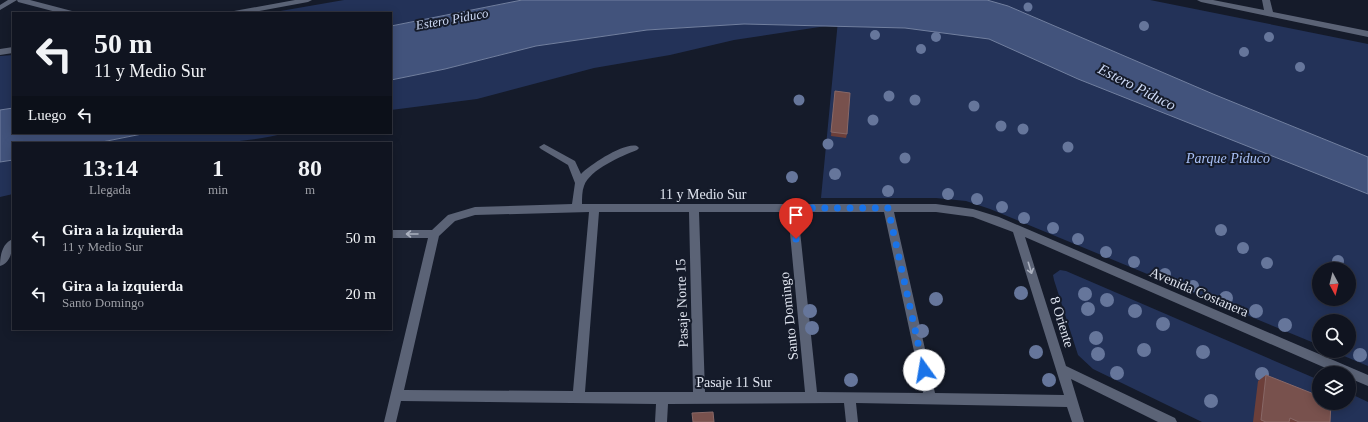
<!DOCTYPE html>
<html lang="es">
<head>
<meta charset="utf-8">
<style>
  :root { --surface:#101420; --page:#191d29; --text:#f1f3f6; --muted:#9c9ea5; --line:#30333e }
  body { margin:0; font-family:"Times New Roman",serif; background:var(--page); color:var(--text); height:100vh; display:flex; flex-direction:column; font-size:15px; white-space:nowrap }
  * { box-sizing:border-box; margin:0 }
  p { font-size:13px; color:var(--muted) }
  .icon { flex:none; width:22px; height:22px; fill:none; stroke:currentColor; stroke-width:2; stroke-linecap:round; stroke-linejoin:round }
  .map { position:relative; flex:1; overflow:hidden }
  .sheet { position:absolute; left:12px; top:142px; width:380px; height:188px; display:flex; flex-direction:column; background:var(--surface); border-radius:0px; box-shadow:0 2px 10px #0003,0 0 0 1px var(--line) }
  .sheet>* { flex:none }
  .top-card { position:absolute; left:12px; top:12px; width:380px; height:122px; border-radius:0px; box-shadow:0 2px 10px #0003,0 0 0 1px var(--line); background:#101420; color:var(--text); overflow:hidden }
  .needle { width:26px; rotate:173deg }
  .controls { position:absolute; left:1312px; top:262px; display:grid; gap:8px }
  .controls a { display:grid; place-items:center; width:44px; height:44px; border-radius:50%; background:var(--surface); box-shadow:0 2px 10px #0003,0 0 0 1px var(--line); font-size:20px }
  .pin { position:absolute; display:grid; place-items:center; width:34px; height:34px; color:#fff; margin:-41px -17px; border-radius:50% 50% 50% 0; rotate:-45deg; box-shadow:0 0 4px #0007 }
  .pin .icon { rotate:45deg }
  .me { position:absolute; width:44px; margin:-22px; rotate:347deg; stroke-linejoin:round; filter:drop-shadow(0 0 3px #0008) }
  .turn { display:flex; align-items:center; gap:14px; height:84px; padding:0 16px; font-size:18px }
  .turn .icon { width:52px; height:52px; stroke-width:2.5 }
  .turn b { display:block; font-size:28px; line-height:34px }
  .then { display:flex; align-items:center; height:38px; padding:0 16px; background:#0003; gap:8px; font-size:15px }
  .eta { display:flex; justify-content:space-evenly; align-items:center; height:68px; text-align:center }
  .eta b { font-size:24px; font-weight:600; line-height:28px }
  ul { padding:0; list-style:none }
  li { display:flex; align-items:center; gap:12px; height:56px; padding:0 16px }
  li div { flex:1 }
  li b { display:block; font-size:15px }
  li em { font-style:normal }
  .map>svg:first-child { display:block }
  .green { fill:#233258; fill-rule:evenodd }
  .water { fill:#42537c; stroke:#717f9f }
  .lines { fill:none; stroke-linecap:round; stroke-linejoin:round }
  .minor { fill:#5b6376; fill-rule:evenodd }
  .tree { fill:#66769b }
  .wall { fill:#6c3f3a }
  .building { fill:#78514d; stroke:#886867 }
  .oneway { stroke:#abb1bf }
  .route { stroke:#1a73e8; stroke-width:7; stroke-dasharray:0 12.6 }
  .labels { text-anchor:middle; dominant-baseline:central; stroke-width:4; stroke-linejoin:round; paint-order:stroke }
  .far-water-label { font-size:13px; font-style:italic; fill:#cedaf6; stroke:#151b2a }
  .park-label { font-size:14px; font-style:italic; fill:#a9c1f7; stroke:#151b2a }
  .street-label { font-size:14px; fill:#e0e5f0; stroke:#151b2a }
  .water-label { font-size:15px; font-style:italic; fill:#cedaf6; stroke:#151b2a }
</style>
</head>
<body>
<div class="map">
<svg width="1368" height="422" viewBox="0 0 1368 422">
  <rect width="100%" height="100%" fill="#151b2a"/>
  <path class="green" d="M344,0H522L391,26V13H269Z
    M541,0H1150L1368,44V366L1332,351H1349V321H1319V345L990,209L966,201L936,198H821L839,10L391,29ZM1319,269H1349V299H1319Z
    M744,24L826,26L734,40L670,55L594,68L477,99L391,110V80L445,69L536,46L647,30Z
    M13,55V108L0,110V56Z
    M147,133H287C225,148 160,143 97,143Z
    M13,160V194L0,197V162Z
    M1060,270L1066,271L1319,380V403H1349V393L1368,402V422H1202L1093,369L1078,355L1054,280L1053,275Z"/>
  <path class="water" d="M522,0H987L1008,6L1213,94L1368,157V194L1078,79L989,39L905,28L744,24L647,30L536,46L445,69L391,80V26Z
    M13,108V133H147L97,143H13V160L0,162V110Z"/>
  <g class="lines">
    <path class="minor" d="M8,0H17L0,10V5Z
      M17,0H30L72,11L73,13H60L18,2Z
      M295,0H312L308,2L248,13H230L234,11Z
      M1197,0H1213L1264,10L1262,0H1270L1273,12L1368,31V37L1201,2Z
      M13,47V53L0,55V49Z
      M544,144L575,161L581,174C590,165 624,142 637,146L639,148L637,150C622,156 590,169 584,186C582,191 582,198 582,204H936L973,209L999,217L1368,375V386L1349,378V373H1337L1025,237L1066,366L1175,418L1177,422H1158L1071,379L1084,422H1072L1067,407L856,403L858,422H846L844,403L668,404L667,422H655L656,404L401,401L396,422H384L428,238H391V230H432L448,215L475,207L572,204L575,183L568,165L541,149L539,147ZM589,212L573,391L404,390L439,236L455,221L475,215ZM599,212H689L693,392H585ZM699,212H788L805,392H705ZM798,212H884L923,393L817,392ZM894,212H936L973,217L1013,232L1064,395L935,393Z
      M13,239C13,249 11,263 0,266C0,256 2,243 13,239Z"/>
  </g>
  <g class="tree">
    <circle cx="1028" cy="7" r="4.5"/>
    <circle cx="1144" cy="26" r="5"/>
    <circle cx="875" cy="35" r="5"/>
    <circle cx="936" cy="37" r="5"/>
    <circle cx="1269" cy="37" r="5"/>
    <circle cx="921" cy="49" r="5"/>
    <circle cx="1244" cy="52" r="5"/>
    <circle cx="1300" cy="67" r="5"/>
    <circle cx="889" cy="96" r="5.5"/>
    <circle cx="799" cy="100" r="5.5"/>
    <circle cx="915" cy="100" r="5.5"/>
    <circle cx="974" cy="106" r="5.5"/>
    <circle cx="873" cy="120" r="5.5"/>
    <circle cx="1001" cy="126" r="5.5"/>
    <circle cx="1023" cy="129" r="5.5"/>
    <circle cx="828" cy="144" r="5.5"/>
    <circle cx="1068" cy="147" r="5.5"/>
    <circle cx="905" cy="158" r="5.5"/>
    <circle cx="835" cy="174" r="6"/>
    <circle cx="792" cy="177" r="6"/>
    <circle cx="888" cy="191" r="6"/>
    <circle cx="948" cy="194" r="6"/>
    <circle cx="977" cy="199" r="6"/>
    <circle cx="1002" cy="207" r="6"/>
    <circle cx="1024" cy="218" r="6"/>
    <circle cx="1053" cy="228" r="6"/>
    <circle cx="1221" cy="230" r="6"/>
    <circle cx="1078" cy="239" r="6"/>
    <circle cx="1243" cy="248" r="6"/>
    <circle cx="1106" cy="252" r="6"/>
    <circle cx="1338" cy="261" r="6"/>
    <circle cx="1134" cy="262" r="6"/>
    <circle cx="1267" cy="263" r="6"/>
    <circle cx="1165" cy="274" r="6"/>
    <circle cx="1193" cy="286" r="6"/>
    <circle cx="1021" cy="293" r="7"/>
    <circle cx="1085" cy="294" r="7"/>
    <circle cx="1226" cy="298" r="7"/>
    <circle cx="936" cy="299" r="7"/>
    <circle cx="1107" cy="300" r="7"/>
    <circle cx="1088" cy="309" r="7"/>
    <circle cx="810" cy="311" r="7"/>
    <circle cx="1135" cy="311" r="7"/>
    <circle cx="1256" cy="311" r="7"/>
    <circle cx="1163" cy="324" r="7"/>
    <circle cx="1285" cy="325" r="7"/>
    <circle cx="812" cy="328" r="7"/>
    <circle cx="922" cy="331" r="7"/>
    <circle cx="1096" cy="338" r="7"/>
    <circle cx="1144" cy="350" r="7"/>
    <circle cx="1036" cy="352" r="7"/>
    <circle cx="1203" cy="352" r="7"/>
    <circle cx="1098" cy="354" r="7"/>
    <circle cx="1360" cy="355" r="7"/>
    <circle cx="1117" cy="373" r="7"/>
    <circle cx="1262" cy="374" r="7"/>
    <circle cx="851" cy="380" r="7"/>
    <circle cx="1049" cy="380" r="7"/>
    <circle cx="1211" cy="401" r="7"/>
  </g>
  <path class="wall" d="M835,91L847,134L846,138L831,136Z
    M1266,375L1330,422H1253L1258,381Z"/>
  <path class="building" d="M835,91L850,93L847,134L831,132Z
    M1266,375L1319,396V403H1331L1330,422H1299L1290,418L1289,422H1266L1261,420Z
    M713,412L714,422H693L692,413Z"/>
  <defs><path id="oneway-shaft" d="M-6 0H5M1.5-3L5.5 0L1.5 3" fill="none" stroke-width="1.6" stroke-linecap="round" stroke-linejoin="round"/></defs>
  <g class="oneway">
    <use href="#oneway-shaft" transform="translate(412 234) rotate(-180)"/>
    <use href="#oneway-shaft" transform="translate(1030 268) rotate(73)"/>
  </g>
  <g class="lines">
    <path class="route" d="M796,239L793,208H888L924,370"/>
  </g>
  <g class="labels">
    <g class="far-water-label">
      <text transform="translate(452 19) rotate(-10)">Estero Piduco</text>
    </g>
    <g class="park-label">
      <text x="1228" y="158">Parque Piduco</text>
    </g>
    <g class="street-label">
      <text x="703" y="194">11 y Medio Sur</text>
      <text transform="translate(1199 292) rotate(23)">Avenida Costanera</text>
      <text transform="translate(682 303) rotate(-92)">Pasaje Norte 15</text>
      <text transform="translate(789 316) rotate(-96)">Santo Domingo</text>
      <text transform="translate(1062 322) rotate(73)">8 Oriente</text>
      <text x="734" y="382">Pasaje 11 Sur</text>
    </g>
    <g class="water-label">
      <text transform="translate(1137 87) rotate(27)">Estero Piduco</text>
    </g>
  </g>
</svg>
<div class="controls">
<a><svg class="needle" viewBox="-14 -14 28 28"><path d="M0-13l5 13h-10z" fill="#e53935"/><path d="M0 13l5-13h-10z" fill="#9c9ea5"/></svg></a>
<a><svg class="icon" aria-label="search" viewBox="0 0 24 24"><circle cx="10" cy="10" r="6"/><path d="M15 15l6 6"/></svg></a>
<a><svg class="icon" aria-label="layers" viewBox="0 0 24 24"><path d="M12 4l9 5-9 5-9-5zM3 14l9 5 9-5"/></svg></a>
</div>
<div class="pin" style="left:796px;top:239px;background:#d93025"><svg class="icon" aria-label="arrive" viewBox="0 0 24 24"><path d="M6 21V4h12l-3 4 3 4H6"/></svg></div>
<svg class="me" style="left:924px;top:370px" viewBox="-20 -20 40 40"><circle r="19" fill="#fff"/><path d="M0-13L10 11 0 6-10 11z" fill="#1a73e8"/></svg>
<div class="top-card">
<div class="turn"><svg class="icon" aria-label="left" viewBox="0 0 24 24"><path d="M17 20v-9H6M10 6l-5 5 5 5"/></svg><div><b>50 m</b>11 y Medio Sur</div></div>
<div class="then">Luego<svg class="icon" aria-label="left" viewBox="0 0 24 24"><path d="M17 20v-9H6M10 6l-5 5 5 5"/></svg></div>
</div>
<section class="sheet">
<div class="eta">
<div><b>13:14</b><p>Llegada</p></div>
<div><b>1</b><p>min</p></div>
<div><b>80</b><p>m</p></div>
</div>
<ul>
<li><svg class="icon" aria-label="left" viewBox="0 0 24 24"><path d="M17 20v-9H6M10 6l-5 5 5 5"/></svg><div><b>Gira a la izquierda</b><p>11 y Medio Sur</p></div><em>50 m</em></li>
<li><svg class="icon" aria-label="left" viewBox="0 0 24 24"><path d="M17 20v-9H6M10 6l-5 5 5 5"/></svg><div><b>Gira a la izquierda</b><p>Santo Domingo</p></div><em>20 m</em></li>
</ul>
</section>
</div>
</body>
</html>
